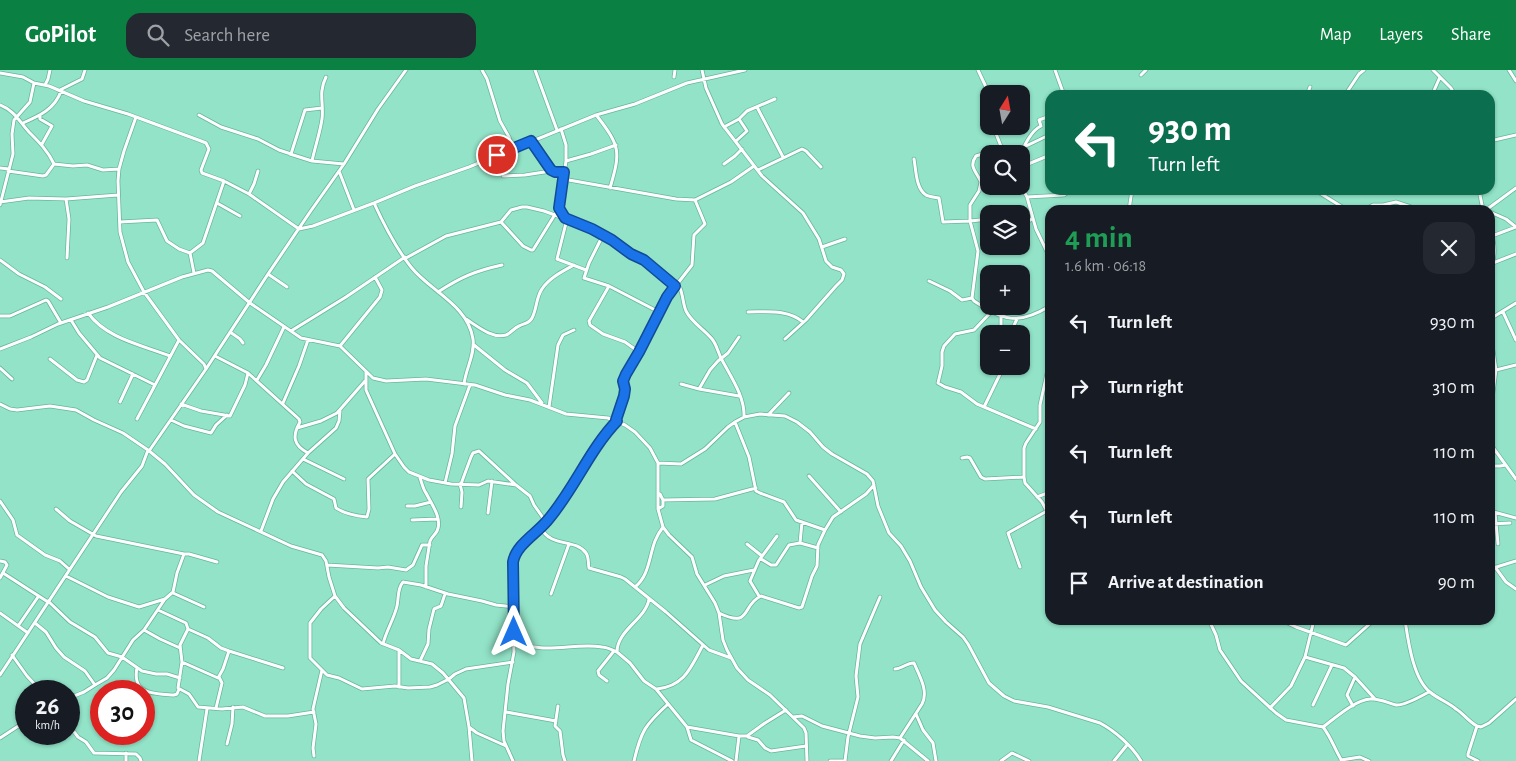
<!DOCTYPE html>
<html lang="en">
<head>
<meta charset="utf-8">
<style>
  :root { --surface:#171b24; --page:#242831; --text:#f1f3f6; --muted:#9ea1a6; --accent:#0b8043 }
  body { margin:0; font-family:"Alegreya Sans",sans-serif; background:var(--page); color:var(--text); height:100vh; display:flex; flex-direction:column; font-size:19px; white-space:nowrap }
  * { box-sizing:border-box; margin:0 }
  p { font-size:16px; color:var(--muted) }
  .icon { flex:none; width:28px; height:28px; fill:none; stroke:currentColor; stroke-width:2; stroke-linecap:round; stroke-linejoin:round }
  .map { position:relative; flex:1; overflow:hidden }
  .sheet { position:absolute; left:1045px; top:135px; width:450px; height:420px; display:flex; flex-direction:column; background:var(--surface); border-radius:15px; box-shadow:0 1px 4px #0004 }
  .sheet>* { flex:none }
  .top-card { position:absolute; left:1045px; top:20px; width:450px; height:105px; border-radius:15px; box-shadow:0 1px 4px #0004; background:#0b6e4f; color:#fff; overflow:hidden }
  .needle { width:32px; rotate:11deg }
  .buttons { position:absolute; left:980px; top:15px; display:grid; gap:10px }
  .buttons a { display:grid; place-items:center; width:50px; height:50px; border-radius:10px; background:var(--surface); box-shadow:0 1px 4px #0004; font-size:25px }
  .speed { position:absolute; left:15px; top:610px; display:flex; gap:10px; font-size:25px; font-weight:700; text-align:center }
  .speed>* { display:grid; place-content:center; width:65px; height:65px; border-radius:50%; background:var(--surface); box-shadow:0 1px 4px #0004; line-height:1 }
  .speed small { font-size:12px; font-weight:400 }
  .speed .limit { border:8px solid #d22; background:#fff; color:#111 }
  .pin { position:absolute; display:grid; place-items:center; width:42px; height:42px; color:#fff; margin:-21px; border:2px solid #fff; border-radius:50%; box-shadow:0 1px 5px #0007 }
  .me { position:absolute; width:55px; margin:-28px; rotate:0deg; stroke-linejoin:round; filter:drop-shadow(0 0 4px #0008) }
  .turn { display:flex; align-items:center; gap:18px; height:105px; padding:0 20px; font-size:22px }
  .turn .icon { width:65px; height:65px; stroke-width:2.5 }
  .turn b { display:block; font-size:35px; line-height:42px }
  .round { display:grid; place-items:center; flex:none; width:52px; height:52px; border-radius:15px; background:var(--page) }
  .summary { display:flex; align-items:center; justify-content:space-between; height:85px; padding:0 20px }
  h1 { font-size:30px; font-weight:700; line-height:38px; color:#1e9e55 }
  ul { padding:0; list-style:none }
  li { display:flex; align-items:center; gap:15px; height:65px; padding:0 20px }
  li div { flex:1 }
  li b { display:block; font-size:19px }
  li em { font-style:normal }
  header { display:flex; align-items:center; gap:30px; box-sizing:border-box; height:70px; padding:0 25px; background:var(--accent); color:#fff }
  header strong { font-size:24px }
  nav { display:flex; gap:28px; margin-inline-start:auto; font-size:18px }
  .search { width:350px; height:45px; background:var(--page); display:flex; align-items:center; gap:12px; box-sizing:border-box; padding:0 18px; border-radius:15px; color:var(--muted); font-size:19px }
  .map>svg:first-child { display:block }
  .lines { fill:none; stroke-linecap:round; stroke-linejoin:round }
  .minor-casing { stroke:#66b69d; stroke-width:4.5 }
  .minor { stroke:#fff; stroke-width:3 }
  .route-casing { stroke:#114b97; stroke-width:12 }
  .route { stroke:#1a73e8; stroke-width:9 }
</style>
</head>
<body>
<header>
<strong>GoPilot</strong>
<div class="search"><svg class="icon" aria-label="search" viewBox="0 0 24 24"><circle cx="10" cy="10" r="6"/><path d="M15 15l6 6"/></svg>Search here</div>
<nav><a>Map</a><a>Layers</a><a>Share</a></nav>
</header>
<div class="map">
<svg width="1516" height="691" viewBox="0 0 1516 691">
  <rect width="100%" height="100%" fill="#92e3c8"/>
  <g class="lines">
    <defs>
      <path id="minor" d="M482,0L487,9L500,51L509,67L513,79
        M535,0L557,60
        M702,0L706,18L722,54L762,106L803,143L819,169L826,191L832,197L841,200L844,204L842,210L836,216L806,250L785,269
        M978,0L986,17L989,28
        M1055,0L1064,25
        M1433,0L1451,18L1455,25
        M1509,0L1516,11
        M0,3L23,7L34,13L49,16L84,31L128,44L201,71L206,73L209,79L201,100L202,103L224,111L249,124L299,159L313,156L374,133L415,116L469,97L596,45L635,34L687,13L745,0
        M1141,5L1146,0
        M674,7L675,0
        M45,15L48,9L50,0
        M60,20L82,9L85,0
        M1307,25L1310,17
        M1345,25L1359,4L1364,0
        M1432,25L1440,7
        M0,35C15,41 19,51 29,62C39,72 48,81 54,94L73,96L87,95L103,100L119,99
        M757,37L783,87
        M199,45L221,57L258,69L279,80L291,84L305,40L322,38
        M40,46V49L52,56L42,74
        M597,46C620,76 621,81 610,118
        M136,47L124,81L119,99L118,111L120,162L128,192L144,222L179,270L204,294L206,299
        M23,53C39,46 55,39 61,21
        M993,56L1004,84L1024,77L1047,66
        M724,57L739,49L747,41L775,29
        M531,71L551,100L555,103L564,102
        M736,71L747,61L739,49
        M1490,71L1516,65
        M1002,78L976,86C968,97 977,102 981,112L979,121L970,135V151L978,181L972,228L974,231C1004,250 1017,256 1050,236
        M290,84L312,91L344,94
        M1021,86C1023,76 1032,60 1041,56L1039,50L1050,46
        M914,89C916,100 916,119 926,125C929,127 935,127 939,128L943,152L970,151L989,149
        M312,91C315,77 320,63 322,49C324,33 318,23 326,7
        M566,91L591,84L616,75
        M724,94L735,86L742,79
        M1021,97L1050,85
        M0,98L9,99
        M758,100L802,79L806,81L821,97
        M8,101L43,106L46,105L54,94
        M339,101L354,140
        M503,106L525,105L551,101
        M563,109L676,129L695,130L731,112L754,96
        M1021,116L1027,127L1036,159L1050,188
        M1315,120L1347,140
        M1479,120L1483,140
        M249,124L254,114L258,101
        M1027,127L1064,125L1067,123L1068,120
        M66,129L69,149L67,188
        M0,132L29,128L66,129L118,125
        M217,133L240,146
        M374,133C384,155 396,178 411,197C430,221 468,235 473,269C475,285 466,298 464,314
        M0,135L13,84L12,64L14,50L30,32L34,13
        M1129,140L1132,120
        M1364,140L1373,135H1383L1396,132L1417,139L1441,140
        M1468,140L1483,138
        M1486,140L1516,118
        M1490,142L1506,149L1516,157
        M567,149L557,189L586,200
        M120,152L157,150L167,171L179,179L190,183L194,203
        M501,152L523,176L531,180H533L559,138L566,91V75L561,59
        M1021,153L1027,152L1032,149
        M1490,161C1495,172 1496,187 1490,198
        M603,165L589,193L584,208L609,216L659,242
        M1492,166L1516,157
        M822,177L845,169
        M190,183L203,173L204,170L224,111
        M406,188L446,166L501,152L511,140L522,137H527L544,141L571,151L612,170L631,184L645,190L675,216L680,218C683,225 683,234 686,241C692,253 704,259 712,269C717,275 718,283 722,290C731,307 745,327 744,347
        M0,190L19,204L45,217L61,229
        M1493,193L1516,184
        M268,204L287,217
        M929,211L950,221L962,230L972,228
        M609,216L589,251L590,255L603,264L625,272L639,282
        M438,222C461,207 475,201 502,195
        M992,241L974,260L955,264L944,276L942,282V296L938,313L945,317L961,322L977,334L1036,359
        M748,242C767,242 788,239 803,252
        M1503,242L1516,270
        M88,243C107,269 142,275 170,286
        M0,246H10L46,230L48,231L61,253
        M466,249C477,256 492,269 506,265C511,263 514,258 519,256C524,253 529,254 532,248C537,239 536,227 542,219C549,208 563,201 574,195
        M1490,249L1516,233
        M71,250L79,263L100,288L155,315
        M291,261L346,227L405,187
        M1490,261L1496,300L1491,337L1492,376L1516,409
        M230,262L240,269L243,273
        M1001,264V247
        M1010,264L1017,249
        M474,275L505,300L527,313L542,333
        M340,276L380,227L382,220L375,207
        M0,279L31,267L58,254L108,237L182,207L208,200L212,201L250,233L301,268L340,276L373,308L386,311L426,309L475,315L505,325L530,330L566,344L608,348L625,355L635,362L650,378L658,393V439L663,457L669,465L692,487L697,504L715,533L719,543L723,570L727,580L737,598L748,610L770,625L804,658L806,663L807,691
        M215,286L248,303L299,349L300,352C292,366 293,375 308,383
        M50,289L77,310L84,312L87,310L97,285
        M1050,290L1040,335V352L1026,373L1024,378V407L1025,413L1042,432L1050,447
        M0,298L12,309
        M1496,300L1516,295
        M366,302V320L395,384L404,397L409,402L429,410L451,414L479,415L488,411L516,415
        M257,310L266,295L284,257
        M681,314L699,319L739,326
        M699,319L710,300L718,291L728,283L739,267
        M120,332L133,304
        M283,333L299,296L308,270
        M0,334L10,339L17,340L50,336L76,340L94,350L123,363L148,380L165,394L194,425L218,442L291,476L322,485L326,491L329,507L335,526L344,538L381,573L399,580L411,589L432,594L443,603L464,628L469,657L477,663L506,676
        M181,334L201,341L230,346L245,315L248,303
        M549,337L558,275L563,265L574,260
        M984,337L1004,296
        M768,345L789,323
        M137,349L179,270
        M171,350L184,356L211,363L216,355L227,345
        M616,351L624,326L625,319L623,311L626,303L639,282L667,227L692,195L694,165L705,154L695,130
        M735,352L749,387L756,421L760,423L784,432L796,450L825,460
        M297,358L321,351L337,343L365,311
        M149,381L206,299L268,204L310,142L344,94L378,39L406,0
        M962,388L967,387L970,388L981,407L985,409L1024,407
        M303,389L344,409
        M658,393L681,394L705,379L728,357L735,352L744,347L760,344L785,346L797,352L810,362L823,377L832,384L867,404L873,411L878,436L889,463L901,476L910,491L921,517L935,540L946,552L963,567L968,574L989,613L1004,626L1014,631L1048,637L1100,653C1115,661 1132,676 1141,691
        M1490,396H1500L1506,395
        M292,401L306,414L334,429L336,438C345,444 356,446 367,447L369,439L368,409L395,384
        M809,406L841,442
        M420,408C422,413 423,419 426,423C431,433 443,449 437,461C435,465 432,466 430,471L426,496V517
        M445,413L452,384L455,356L470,315
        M460,414L462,422L461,437
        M461,414L471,387L473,383L479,381L516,415L530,426L534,435L546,452
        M658,423L660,424L663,430L715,429L756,418
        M1037,427L1050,422
        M0,431L13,450L17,465L45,485L60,491L69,499
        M407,436H415L431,432
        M56,439L70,451L96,466L184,484
        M658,439L663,436V430
        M1490,441L1516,448
        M488,443L492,411
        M1495,443L1498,474
        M412,450L437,449
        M1490,454L1510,453
        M541,458C551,478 575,468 586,483C589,487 588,493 589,498L621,507L625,509L666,542L709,580L731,588
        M261,461L273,429L283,412L308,383L336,358L339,351L340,341
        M800,473L818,478
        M747,474L762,486
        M760,489L777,466
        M0,491L5,492L7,495L0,508
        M327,495L378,498L388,497L406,500L413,495L422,475H430
        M1020,497L1008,463L1047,441
        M1495,497L1506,512L1516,519
        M1490,499L1516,491
        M3,503L48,532
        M66,506L108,527L139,537L165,529
        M705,515L724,506L754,500
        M635,517C649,506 649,487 655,471C657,466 660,461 663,457
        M173,523L204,537
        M551,524L569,474
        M335,526L321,539L310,553V588L327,605L339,608L362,619L395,616L408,618L430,617L437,615L449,609L455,604L466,599L513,592
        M759,526L750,511L759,490L761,489L771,495H776L789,475L800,473L802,452
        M649,529C646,549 617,560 617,582L630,593L644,611L656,619L687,657L739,666H747L765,653L786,640
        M48,531L70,552L95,567L108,583L122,587L142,601L156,604H167L180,608
        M158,540L186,553L188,559L208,568L221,578L229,581L283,598
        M0,543L28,563
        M719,543C752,559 741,535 761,526L799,538L802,537L812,506L817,496L818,475L825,460L833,447L866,424L874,415
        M1209,550L1216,565L1220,580L1241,611L1276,643L1286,650L1323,657C1331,667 1335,680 1342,691
        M1281,550L1296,557L1346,575L1374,550
        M1405,550C1408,570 1413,609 1430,622C1438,629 1448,632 1456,639C1464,644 1469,652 1477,656L1481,657L1489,653L1516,629
        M35,553L46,562L56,578L64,587L85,601L95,615
        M18,556L38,527
        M188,559L180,575L182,592L178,618L189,624L198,637L222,639L243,637L265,646H288L314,642
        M144,560L160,569L180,578
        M514,569C541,587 572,572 602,577C607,577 612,580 617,582
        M383,574C386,561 394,549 397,536C399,527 397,519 403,512L421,515L448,524L482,531L496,535L514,537
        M12,585L27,606L41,621
        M1305,587L1344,598L1355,607L1375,629
        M420,591L428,574L429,559L434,539L441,536L445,524
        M182,592L218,608L223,599L229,581
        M137,598C136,602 136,607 137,611C140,625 163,624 174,625L177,624L179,619
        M895,599C902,599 908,592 914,593C919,605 929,621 922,634L900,668
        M0,605L121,422L142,396L148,380
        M607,611L599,605L598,601L614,581
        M399,617V580
        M657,619C685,616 691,597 703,575
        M69,628L84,622L95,615L107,608L114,600L133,570L144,560L165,529L173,522L177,503L184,484H189L217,492
        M1313,635L1332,595
        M558,636L555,656L560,661L563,685L565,691
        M1353,636L1347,625L1355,607
        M216,638L222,613L219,607
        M1270,638L1291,616L1305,587L1314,550
        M506,642L556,651
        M916,644L923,660L933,673L936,691
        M793,647L802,646L822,656L860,666L875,668L893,667L900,668L928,691
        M69,655L78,667L86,672L94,683L136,684L140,688L141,691
        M1477,656L1468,684V686L1478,691
        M469,657L472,691
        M687,657L691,670L732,691
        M1323,657C1335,648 1355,630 1370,629C1379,628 1388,633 1396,635C1405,636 1421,626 1429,622
        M748,667L758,670L765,678L771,681L806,676
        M0,668L26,651
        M227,674L232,654L233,637
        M314,686L313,678L316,654L313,639L322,600
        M1341,690L1360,687L1369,691
        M126,691V683
        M199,691L207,639
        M513,691L504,671L503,661L508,614L514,582L513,557L514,488C519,474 534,464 545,453C574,423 588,381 617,351
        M634,691C641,661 645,655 668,634
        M736,691L739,666
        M830,691H845L848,667L858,627L856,606L860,574L880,527
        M891,691L904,670
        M1001,691L1012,683L1029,691
        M1114,691L1127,675"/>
    </defs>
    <use href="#minor" class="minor-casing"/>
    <use href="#minor" class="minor"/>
  </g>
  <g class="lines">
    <defs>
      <path id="route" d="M497,85L531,71L551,100L555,102H564L559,138L565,148L592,159L612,170L631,184L644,190L675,216L667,227L639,282L626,304L623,311L625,319L624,326L616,350L617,351C589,380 574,420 547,451C536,464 516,475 513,492L514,562"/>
    </defs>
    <use href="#route" class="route-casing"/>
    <use href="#route" class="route"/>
  </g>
</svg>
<div class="buttons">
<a><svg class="needle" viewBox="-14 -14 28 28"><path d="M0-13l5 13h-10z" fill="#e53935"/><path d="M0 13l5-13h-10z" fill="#9ea1a6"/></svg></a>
<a><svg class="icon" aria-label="search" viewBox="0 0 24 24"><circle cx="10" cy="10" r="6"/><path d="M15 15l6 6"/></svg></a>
<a><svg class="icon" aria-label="layers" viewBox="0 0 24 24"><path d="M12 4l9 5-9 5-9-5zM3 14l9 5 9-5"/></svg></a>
<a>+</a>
<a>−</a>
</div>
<div class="speed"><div>26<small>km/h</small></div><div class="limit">30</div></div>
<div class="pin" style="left:497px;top:85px;background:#d93025"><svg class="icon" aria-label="arrive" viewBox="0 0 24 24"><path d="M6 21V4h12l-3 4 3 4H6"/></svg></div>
<svg class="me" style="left:514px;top:562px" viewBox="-20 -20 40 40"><path d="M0-17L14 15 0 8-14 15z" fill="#1a73e8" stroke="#fff" stroke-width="4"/></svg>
<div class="top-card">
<div class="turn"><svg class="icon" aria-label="left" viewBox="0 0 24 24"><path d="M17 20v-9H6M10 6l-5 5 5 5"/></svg><div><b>930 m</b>Turn left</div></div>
</div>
<section class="sheet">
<div class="summary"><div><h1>4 min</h1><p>1.6 km · 06:18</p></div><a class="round"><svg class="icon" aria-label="close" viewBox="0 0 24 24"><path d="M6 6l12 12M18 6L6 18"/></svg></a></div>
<ul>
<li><svg class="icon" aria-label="left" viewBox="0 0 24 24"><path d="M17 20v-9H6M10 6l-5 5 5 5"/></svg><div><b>Turn left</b></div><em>930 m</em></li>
<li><svg class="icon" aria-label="right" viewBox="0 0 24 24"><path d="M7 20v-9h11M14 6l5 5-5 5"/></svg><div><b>Turn right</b></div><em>310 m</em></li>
<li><svg class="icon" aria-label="left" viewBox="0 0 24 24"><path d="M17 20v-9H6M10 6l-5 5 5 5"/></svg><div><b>Turn left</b></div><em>110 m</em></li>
<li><svg class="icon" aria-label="left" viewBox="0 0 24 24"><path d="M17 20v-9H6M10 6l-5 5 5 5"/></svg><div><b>Turn left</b></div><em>110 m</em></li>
<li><svg class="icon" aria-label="arrive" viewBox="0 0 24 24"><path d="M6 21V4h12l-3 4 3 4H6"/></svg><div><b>Arrive at destination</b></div><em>90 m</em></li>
</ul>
</section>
</div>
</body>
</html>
